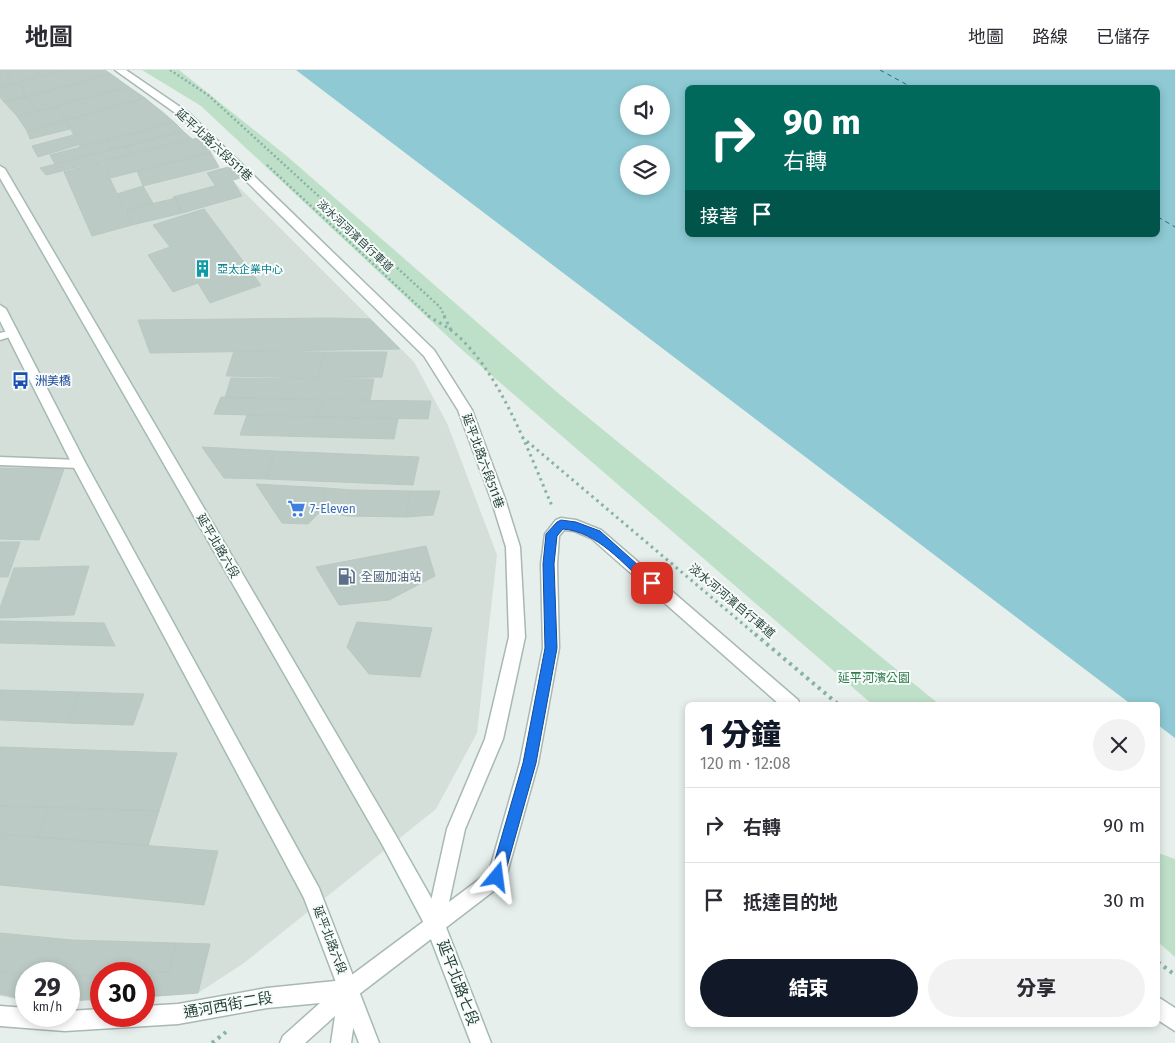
<!DOCTYPE html>
<html lang="zh-TW">
<head>
<meta charset="utf-8">
<style>
  :root { --surface:#fff; --page:#f2f2f3; --text:#2b2b33; --muted:#7c7c81; --line:#e1e1e2; --accent:#111827 }
  body { margin:0; font-family:"Fira Sans","Noto Sans TC",sans-serif; background:var(--page); color:var(--text); height:100vh; display:flex; flex-direction:column; font-size:19px; white-space:nowrap }
  * { box-sizing:border-box; margin:0 }
  p { font-size:16px; color:var(--muted) }
  .icon { flex:none; width:28px; height:28px; fill:none; stroke:currentColor; stroke-width:2; stroke-linecap:round; stroke-linejoin:round }
  .map { position:relative; flex:1; overflow:hidden }
  .panel { position:absolute; left:685px; top:632px; width:475px; height:325px; display:flex; flex-direction:column; background:var(--surface); border-radius:8px; box-shadow:0 2px 8px #0003 }
  .panel>* { flex:none }
  .guide { position:absolute; left:685px; top:15px; width:475px; height:152px; border-radius:8px; box-shadow:0 2px 8px #0003; background:#00695c; color:#fff; overflow:hidden }
  .tools { position:absolute; left:620px; top:15px; display:grid; gap:10px }
  .tools a { display:grid; place-items:center; width:50px; height:50px; border-radius:50%; background:var(--surface); box-shadow:0 2px 8px #0003; font-size:25px }
  .speed { position:absolute; left:15px; top:892px; display:flex; gap:10px; font-size:25px; font-weight:700; text-align:center }
  .speed>* { display:grid; place-content:center; width:65px; height:65px; border-radius:50%; background:var(--surface); box-shadow:0 2px 8px #0003; line-height:1 }
  .speed small { font-size:12px; font-weight:400 }
  .speed .limit { border:8px solid #d22; background:#fff; color:#111 }
  .pin { position:absolute; display:grid; place-items:center; width:42px; height:42px; color:#fff; margin:-21px; border-radius:10px; box-shadow:0 2px 8px #0006 }
  .me { position:absolute; width:55px; margin:-28px; rotate:16deg; stroke-linejoin:round; filter:drop-shadow(0 0 4px #0008) }
  .turn { display:flex; align-items:center; gap:18px; height:105px; padding:0 15px; font-size:22px }
  .turn .icon { width:65px; height:65px; stroke-width:2.5 }
  .turn b { display:block; font-size:35px; line-height:42px }
  .then { display:flex; align-items:center; height:48px; padding:0 15px; background:#0003; gap:10px; font-size:19px }
  .round { display:grid; place-items:center; flex:none; width:52px; height:52px; border-radius:26px; background:var(--page) }
  .headline { display:flex; align-items:center; justify-content:space-between; height:85px; padding:0 15px }
  h1 { font-size:30px; font-weight:800; line-height:38px; color:var(--accent) }
  .primary-button { display:flex; gap:10px; margin-top:auto; padding:10px 15px }
  .primary-button a { flex:1; height:58px; border-radius:30px; background:var(--accent); color:#fff; font-size:20px; font-weight:800; line-height:58px; text-align:center }
  .primary-button a+a { background:var(--page); color:var(--text) }
  ul { padding:0; list-style:none }
  li { display:flex; align-items:center; gap:15px; height:75px; padding:0 15px; border-top:1px solid var(--line) }
  li div { flex:1 }
  li b { display:block; font-size:19px }
  li em { font-style:normal }
  header { display:flex; align-items:center; gap:30px; box-sizing:border-box; height:70px; padding:0 25px; background:var(--surface); border-bottom:1px solid var(--line) }
  header strong { font-size:24px }
  nav { display:flex; gap:28px; margin-inline-start:auto; font-size:18px }
  .map>svg:first-child { display:block }
  .built { fill:#d4dfda }
  .green { fill:#bfe0c8 }
  .water { fill:#8ec9d4; fill-rule:evenodd }
  .lines { fill:none; stroke-linecap:round; stroke-linejoin:round }
  .ferry { stroke:#1c6f80; stroke-width:1; stroke-dasharray:4.5 4; stroke-linecap:butt }
  .building { fill:#bbcac4; stroke:#b8c9c2 }
  .lane-casing { stroke:#a8b8b2; stroke-width:3 }
  .street-casing { stroke:#a8b8b2; stroke-width:3 }
  .secondary-casing { stroke:#a4bbb3; stroke-width:3 }
  .path-far2 { stroke:#86b3a5; stroke-width:2.5; stroke-dasharray:2 2.5; stroke-linecap:butt }
  .path-far1 { stroke:#86b3a5; stroke-width:3; stroke-dasharray:2.5 4; stroke-linecap:butt }
  .path { stroke:#86b3a5; stroke-width:4; stroke-dasharray:3 4.5; stroke-linecap:butt }
  .lane { fill:#fff; fill-rule:evenodd }
  .street { fill:#fff; fill-rule:evenodd }
  .secondary { fill:#fff; fill-rule:evenodd }
  .route { fill:#1a73e8; stroke:#114b97 }
  .labels { text-anchor:middle; dominant-baseline:central; stroke-width:4; stroke-linejoin:round; paint-order:stroke }
  .far-street-label { font-size:11px; fill:#24423a; stroke:#f7fbf9 }
  .far-culture-label { font-size:11px; fill:#0d838f; stroke:#f7fbf9; text-anchor:start }
  .street-label { font-size:12px; fill:#24423a; stroke:#f7fbf9 }
  .transit-label { font-size:12px; fill:#164399; stroke:#f7fbf9; text-anchor:start }
  .shop-label { font-size:12px; fill:#366cbe; stroke:#f7fbf9; text-anchor:start }
  .service-label { font-size:12px; fill:#4e5e75; stroke:#f7fbf9; text-anchor:start }
  .park-label { font-size:12px; fill:#2d7a4b; stroke:#f7fbf9 }
  .near-street-label { font-size:15px; fill:#24423a; stroke:#f7fbf9 }
</style>
</head>
<body>
<header>
<strong>地圖</strong>
<nav><a>地圖</a><a>路線</a><a>已儲存</a></nav>
</header>
<div class="map">
<svg width="1175" height="973" viewBox="0 0 1175 973">
  <rect width="100%" height="100%" fill="#e6efeb"/>
  <path class="built" d="M0,0H105L164,42L414,292L447,353L497,485L477,663L436,739L244,893L198,923L144,927V904H101V929L69,931V904H26V931L0,926Z"/>
  <path class="green" d="M142,0H179L288,87L558,323L940,635H873L460,278L201,36Z
    M1158,783L1175,789V887L1158,872Z"/>
  <path class="water" d="M296,0H1175V668L1158,655V635H1132ZM688,18H1158V165H688ZM629,24H661V56H629ZM629,84H661V116H629Z"/>
  <g class="lines">
    <path class="ferry" d="M880,0L913,18
      M1158,147L1175,157"/>
  </g>
  <path class="building" d="M4,0L14,14L0,18V1Z
    M4,0H36L40,6L14,14Z
    M36,0H63L40,6Z
    M64,0H85L92,9L26,27L20,12Z
    M85,0H105L111,4L92,9Z
    M111,4L129,17L38,41L26,27Z
    M20,12L26,27L4,32L0,27V18Z
    M129,17L145,28L66,50L56,36Z
    M26,27L38,41L17,46L4,32Z
    M145,28L174,52L80,77L66,50Z
    M56,36L66,50L27,61L17,46Z
    M66,50L70,59L30,69L27,61Z
    M174,52L183,61L111,80L107,70Z
    M183,61L192,69L130,84L126,76Z
    M73,65L78,75L38,87L32,76Z
    M202,67L211,83L110,108L103,91Z
    M107,70L111,80L55,94L50,85Z
    M126,76L130,84L46,105L40,98Z
    M211,83L219,97L143,116L137,101Z
    M102,92L132,155L92,166L64,102Z
    M235,95L244,107L215,115L207,103Z
    M233,111L242,126L182,143L173,127Z
    M143,116L153,133L127,141L117,124Z
    M176,128L182,143L132,155L126,140Z
    M204,139L261,215L210,233L198,213L173,222L148,185L170,177L153,155Z
    M331,248L370,249L400,279L150,283L138,250Z
    M234,281L324,282L318,308L226,306Z
    M324,282H387L382,307L318,308Z
    M231,308L374,309L370,330L225,328Z
    M221,327L322,330L317,347L214,344Z
    M322,330L431,331L428,349L317,347Z
    M247,345L398,349L394,369L240,365Z
    M202,377L275,381L266,409L224,408Z
    M275,381L419,387L413,415L266,409Z
    M0,398L64,399L39,470L0,469Z
    M256,414L326,418L321,441L308,454L282,453Z
    M326,418L352,420L347,446L321,441Z
    M352,420L411,421L406,447L347,446Z
    M411,421H440L433,445L406,447Z
    M0,472H20L8,507H0Z
    M426,476L435,506L389,530L339,535L316,497Z
    M89,496L74,545L0,548V538L14,498Z
    M0,551L104,553L115,576L0,573Z
    M357,552L432,558L420,607L369,604L347,577Z
    M0,620L80,622L68,653L0,650Z
    M80,622L144,624L133,655L68,653Z
    M0,677L177,683L159,741L0,736Z
    M0,736L49,737L37,767L0,764Z
    M49,737L159,741L148,776L37,767Z
    M0,764L37,767L218,781L204,835L0,815Z
    M0,863L72,870L176,873L169,902L101,904V905L90,906L26,904L0,902Z
    M176,873L210,874L198,923L144,927V904H140L169,902Z
    M0,902L26,904V930L0,924Z
    M101,905V929L69,931V906Z"/>
  <g class="lines">
    <defs>
      <path id="lane" d="M12,260L17,263L16,265L0,270V263Z
        M0,387L79,390L85,394L79,398L0,395Z"/>
      <path id="street" d="M115,0H126L189,43L434,280L472,340L505,429L520,477L525,567L503,669L465,759L449,832L489,802L520,693L543,578L541,494L545,464L556,450L561,448L576,450L601,460L798,630L800,635H780L591,468L574,461L564,460L559,466L557,494L559,578L538,693L506,807L504,813L358,925L351,973H331L335,946L305,973H280L283,966L320,933L267,938L178,954L65,961L0,956V936L26,938V946H69V941L101,939V946H144V936L178,934L267,918L345,910L427,849L447,759L485,669L509,567L506,477L491,429L458,340L424,286L181,47Z
        M1158,927L1175,938V961L1158,950Z"/>
      <path id="secondary" d="M0,96L5,99L395,764L442,847L491,973H471L427,859L383,776L0,108Z
        M0,235L6,239L86,394L319,818L379,973H359L304,828L72,394L0,251Z"/>
    </defs>
    <use href="#lane" class="lane-casing"/>
    <use href="#street" class="street-casing"/>
    <use href="#secondary" class="secondary-casing"/>
    <path class="path-far2" d="M170,0L208,25L440,237L445,247
      M267,95L430,247"/>
    <path class="path-far1" d="M428,246C436,251 444,255 451,260C499,298 528,381 552,436
      M444,246L451,260
      M522,367L756,565"/>
    <path class="path" d="M755,564L839,635
      M1158,892L1175,905
      M212,973L226,962"/>
    <use href="#lane" class="lane"/>
    <use href="#street" class="street"/>
    <use href="#secondary" class="secondary"/>
  </g>
  <path class="route" d="M561,450L576,452L600,461L658,513L652,517L648,516C623,494 598,462 563,459L557,466L554,494L557,578L536,693L504,807L502,812L497,814L492,812L490,807L523,693L545,578L543,494L546,464L557,452Z"/>
  <defs>
    <symbol id="building-bare" viewBox="-9 -9 18 18"><path d="M-4-6H4V6H1V3H-1V6H-4ZM-2.5-4.3h1.7v1.8h-1.7ZM.8-4.3h1.7v1.8H.8ZM-2.5-1h1.7V.8h-1.7ZM.8-1h1.7V.8H.8Z" fill="#0f9aa8" stroke="#f7fbf9" stroke-width="2.5" paint-order="stroke"/></symbol>
    <symbol id="bus-bare" viewBox="-9 -9 18 18"><path d="M-5-6H5V4H4V6H2V4H-2V6H-4V4H-5ZM-3.5-4V0h7V-4ZM-3.5 1.2v1.5H-2V1.2ZM2 1.2v1.5H3.5V1.2Z" fill="#1a4fb4" stroke="#f7fbf9" stroke-width="2.5" paint-order="stroke"/></symbol>
    <symbol id="supermarket-bare" viewBox="-9 -9 18 18"><path d="M-6-5.5h2.5l.6 2H6L4.5 2H-2.5L-4.4-4H-6ZM-1.5 3.2a1.3 1.3 0 1 0 .1 0ZM3 3.2a1.3 1.3 0 1 0 .1 0Z" fill="#3f7fe0" stroke="#f7fbf9" stroke-width="2.5" paint-order="stroke"/></symbol>
    <symbol id="fuel-bare" viewBox="-9 -9 18 18"><path d="M-5.5-6h7V0h2V4h1.3V-2.5L3-4.5l.8-.8L6-3V5H2.5V1h-1V6h-7ZM-4.2-4.7v3.2H.2V-4.7Z" fill="#5c6f8a" stroke="#f7fbf9" stroke-width="2.5" paint-order="stroke"/></symbol>
  </defs>
  <g fill-rule="evenodd">
    <use href="#building-bare" x="190" y="186" width="25" height="25"/>
    <use href="#bus-bare" x="8" y="298" width="25" height="25"/>
    <use href="#supermarket-bare" x="284" y="426" width="25" height="25"/>
    <use href="#fuel-bare" x="334" y="494" width="25" height="25"/>
  </g>
  <g class="labels">
    <g class="far-street-label">
      <text transform="translate(355 166) rotate(43)">淡水河河濱自行車道</text>
    </g>
    <g class="far-culture-label">
      <text x="217" y="199">亞太企業中心</text>
    </g>
    <g class="street-label">
      <text transform="translate(214 75) rotate(43)">延平北路六段511巷</text>
      <text transform="translate(483 391) rotate(70)">延平北路六段511巷</text>
      <text transform="translate(218 476) rotate(60)">延平北路六段</text>
      <text transform="translate(732 531) rotate(40)">淡水河河濱自行車道</text>
      <text transform="translate(330 870) rotate(69)">延平北路六段</text>
    </g>
    <g class="transit-label">
      <text x="35" y="311">洲美橋</text>
    </g>
    <g class="shop-label">
      <text x="310" y="439">7-Eleven</text>
    </g>
    <g class="service-label">
      <text x="361" y="507">全國加油站</text>
    </g>
    <g class="park-label">
      <text x="874" y="608">延平河濱公園</text>
    </g>
    <g class="near-street-label">
      <text transform="translate(458 913) rotate(69)">延平北路七段</text>
      <text transform="translate(228 935) rotate(-10)">通河西街二段</text>
    </g>
  </g>
</svg>
<div class="tools">
<a><svg class="icon" aria-label="sound" viewBox="0 0 24 24"><path d="M4 9h4l5-4v14l-5-4H4zM17 9q2 3 0 6"/></svg></a>
<a><svg class="icon" aria-label="layers" viewBox="0 0 24 24"><path d="M12 4l9 5-9 5-9-5zM3 14l9 5 9-5"/></svg></a>
</div>
<div class="speed"><div>29<small>km/h</small></div><div class="limit">30</div></div>
<div class="pin" style="left:652px;top:513px;background:#d93025"><svg class="icon" aria-label="arrive" viewBox="0 0 24 24"><path d="M6 21V4h12l-3 4 3 4H6"/></svg></div>
<svg class="me" style="left:497px;top:807px" viewBox="-20 -20 40 40"><path d="M0-17L14 15 0 8-14 15z" fill="#1a73e8" stroke="#fff" stroke-width="4"/></svg>
<div class="guide">
<div class="turn"><svg class="icon" aria-label="right" viewBox="0 0 24 24"><path d="M7 20v-9h11M14 6l5 5-5 5"/></svg><div><b>90 m</b>右轉</div></div>
<div class="then">接著<svg class="icon" aria-label="arrive" viewBox="0 0 24 24"><path d="M6 21V4h12l-3 4 3 4H6"/></svg></div>
</div>
<section class="panel">
<div class="headline"><div><h1>1 分鐘</h1><p>120 m · 12:08</p></div><a class="round"><svg class="icon" aria-label="close" viewBox="0 0 24 24"><path d="M6 6l12 12M18 6L6 18"/></svg></a></div>
<ul>
<li><svg class="icon" aria-label="right" viewBox="0 0 24 24"><path d="M7 20v-9h11M14 6l5 5-5 5"/></svg><div><b>右轉</b></div><em>90 m</em></li>
<li><svg class="icon" aria-label="arrive" viewBox="0 0 24 24"><path d="M6 21V4h12l-3 4 3 4H6"/></svg><div><b>抵達目的地</b></div><em>30 m</em></li>
</ul>
<div class="primary-button"><a>結束</a><a>分享</a></div>
</section>
</div>
</body>
</html>
